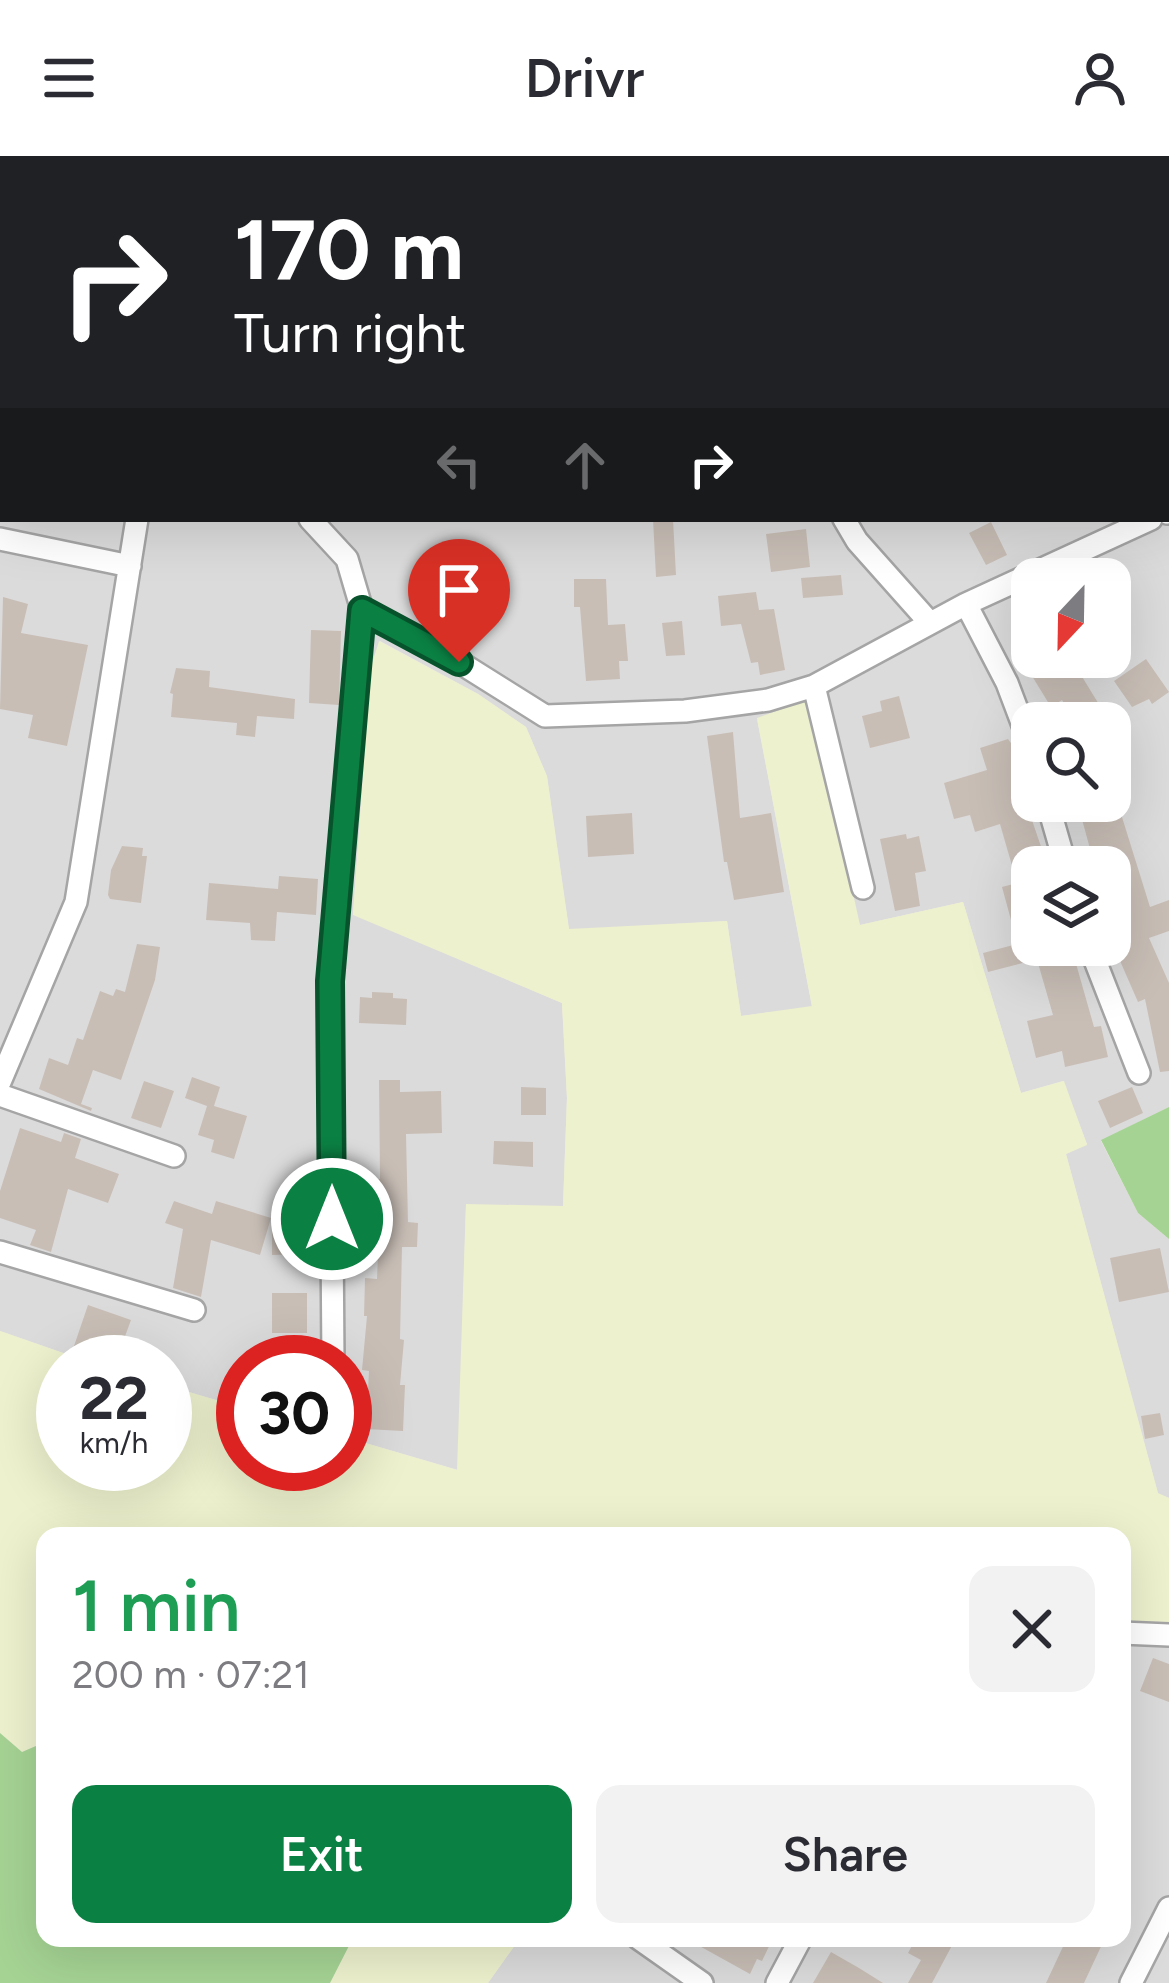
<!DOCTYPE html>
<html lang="en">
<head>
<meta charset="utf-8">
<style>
  :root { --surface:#fff; --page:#f2f2f3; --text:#2b2b33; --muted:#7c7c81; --accent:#0b8043 }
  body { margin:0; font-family:Figtree,sans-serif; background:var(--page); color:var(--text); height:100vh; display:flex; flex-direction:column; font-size:45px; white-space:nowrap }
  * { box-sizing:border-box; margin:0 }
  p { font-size:39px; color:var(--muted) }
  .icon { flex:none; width:66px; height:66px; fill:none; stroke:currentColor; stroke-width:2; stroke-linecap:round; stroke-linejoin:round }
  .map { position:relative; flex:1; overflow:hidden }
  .panel { position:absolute; left:36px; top:1371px; width:1095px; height:420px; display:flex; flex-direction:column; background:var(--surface); border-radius:24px; box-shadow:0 12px 48px #0002 }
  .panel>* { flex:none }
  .guide { position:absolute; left:0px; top:0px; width:1170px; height:366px; box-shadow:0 12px 48px #0002; background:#202124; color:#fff; overflow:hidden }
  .needle { width:78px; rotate:202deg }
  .tools { position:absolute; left:1011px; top:402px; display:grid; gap:24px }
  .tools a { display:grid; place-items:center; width:120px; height:120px; border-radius:24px; background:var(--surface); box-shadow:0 12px 48px #0002; font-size:60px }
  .speed { position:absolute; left:36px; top:1179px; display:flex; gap:24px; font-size:60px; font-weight:700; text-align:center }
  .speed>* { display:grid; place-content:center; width:156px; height:156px; border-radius:50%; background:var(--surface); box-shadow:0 12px 48px #0002; line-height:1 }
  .speed small { font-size:30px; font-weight:400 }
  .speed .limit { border:18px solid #d22; background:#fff; color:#111 }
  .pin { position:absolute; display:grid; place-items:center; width:102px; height:102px; color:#fff; margin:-123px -51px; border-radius:50% 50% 50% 0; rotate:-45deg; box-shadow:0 0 12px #0007 }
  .pin .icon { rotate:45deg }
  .me { position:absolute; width:132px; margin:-66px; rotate:0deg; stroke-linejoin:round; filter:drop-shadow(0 0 9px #0008) }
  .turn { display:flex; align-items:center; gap:42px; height:252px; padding:0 36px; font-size:54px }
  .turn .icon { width:156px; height:156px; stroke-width:2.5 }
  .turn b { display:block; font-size:84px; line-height:102px }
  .lanes { display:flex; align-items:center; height:114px; padding:0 36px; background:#0003; justify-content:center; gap:60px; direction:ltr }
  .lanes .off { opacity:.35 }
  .round { display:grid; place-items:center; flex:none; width:126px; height:126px; border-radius:24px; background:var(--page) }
  .summary { display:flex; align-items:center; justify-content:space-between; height:204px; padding:0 36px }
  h1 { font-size:72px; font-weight:600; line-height:90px; color:#1e9e55 }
  .action { display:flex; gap:24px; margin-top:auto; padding:24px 36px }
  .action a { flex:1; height:138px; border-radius:24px; background:var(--accent); color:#fff; font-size:48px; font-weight:600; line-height:138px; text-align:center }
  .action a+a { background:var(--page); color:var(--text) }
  header { display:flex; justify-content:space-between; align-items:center; height:156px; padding:0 36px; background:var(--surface); font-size:54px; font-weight:600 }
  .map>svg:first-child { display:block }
  .residential { fill:#dcdbdb; fill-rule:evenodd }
  .farmland { fill:#edf1cd }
  .forest { fill:#a5d394 }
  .building { fill:#c8beb6 }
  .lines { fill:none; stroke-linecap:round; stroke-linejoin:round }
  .minor-casing { stroke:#a5a5a5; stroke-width:26 }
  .minor { stroke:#fff; stroke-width:21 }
  .route-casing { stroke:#07532c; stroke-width:30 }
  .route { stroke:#0b8043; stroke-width:21 }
</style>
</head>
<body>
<header><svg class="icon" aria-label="menu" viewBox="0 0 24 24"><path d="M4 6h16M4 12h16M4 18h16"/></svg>Drivr<svg class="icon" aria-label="person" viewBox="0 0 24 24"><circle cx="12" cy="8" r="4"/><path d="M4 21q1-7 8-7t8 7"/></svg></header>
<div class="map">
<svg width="1169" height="1827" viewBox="0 0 1169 1827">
  <rect width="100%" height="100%" fill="#f0ece3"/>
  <path class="residential" d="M0,0H1169V951L1101,985L1138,1057L1169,1083V1342L1158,1338L1066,998L1087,988L1063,925L1021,937L963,746L860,769L757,563L812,851L741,860L727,765L569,774L547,621L526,571L478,538L380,485L371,511L353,758L562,847L567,942L563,1051L466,1049L458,1314L345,1281V1206H243V1252L165,1229V1206H89L0,1175ZM3,3H1167V363H3ZM1032,423H1110V501H1032ZM1032,567H1110V645H1032ZM1032,711H1110V789H1032Z
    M1122,1465L1169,1466V1827H488L520,1782H1122Z"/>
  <path class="farmland" d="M379,485L478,538L526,571L547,620L569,773L727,765L741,860L812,850L757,562L810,543L860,769L963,746L1021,937L1064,925L1087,989L1066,998L1158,1337L1169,1342V1466L1122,1465V1380H45V1586L22,1596L0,1577V1175L89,1206H63V1308H165V1229L243,1252V1308H345V1281L457,1314L466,1048L563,1050L567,942L562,847L353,759L371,511Z
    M353,1782H520L488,1827H330Z"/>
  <path class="forest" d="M1169,951V1083L1138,1057L1101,984Z
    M0,1577L22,1596L45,1586V1782H353L330,1827H0Z"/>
  <path class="building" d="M653,363H673L676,419L656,421Z
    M991,366L1007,399L986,409L969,377Z
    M806,373L810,411L771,416L766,378Z
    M841,419L843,439L803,442L801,422Z
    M574,423H606L608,469L625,468L628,505H619L620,523L586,525L580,451H574Z
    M756,436L759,454L774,453L785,514L760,519L758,506L751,507L741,468L721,470L718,440Z
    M3,441L28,448L21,477L88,489L67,590L28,582L33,559L0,553Z
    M682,465L685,499L666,500L662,467Z
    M311,474L341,475L339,549L309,547Z
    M1026,501H1070L1100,550L1075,565L1062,544L1051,551L1032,520L1036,517Z
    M1146,503L1169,536L1152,548L1149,543L1132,551L1114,525Z
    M176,512L210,515L209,531L295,543L294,563L257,560L255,581L236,579L237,567L171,561L173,538L170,537Z
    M899,540L910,582L870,592L862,560L882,555L880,545Z
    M733,576L740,662L771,657L784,736L734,744L727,706H724L707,580Z
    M1008,583L1024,605L1031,629L1021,632L1048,711H1032V770L1014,775L1002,731L1017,727L1000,668L975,676L970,659L954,663L944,627L987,614L980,592Z
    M1077,645H1117L1150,751L1169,744V775L1149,782L1169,827V915L1160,916L1145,843L1138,846L1110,782V771L1130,764L1120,727L1110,730V711H1095Z
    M632,657L634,698L588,701L586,660Z
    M906,678L907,683L919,680L926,715L915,717L920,750L895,755L880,683Z
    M122,690L143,692L142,700H147L141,747L110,743L108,739L111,714Z
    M279,720L318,723L316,759L277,756L275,785L251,784L250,767L206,764L209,727L278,733Z
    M1029,785L1034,804L988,816L983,797Z
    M137,788L160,791L155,824L121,924L93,914L81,948L92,952L91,955L39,933L49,902L68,909L77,882L83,884L100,835L113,840L116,833L125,836Z
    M1073,797L1094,871L1101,870L1108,901L1065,911L1062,895L1036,902L1027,865L1053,859L1038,807Z
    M372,836L393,837V842L407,843L406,869L359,867L360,841L372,842Z
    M192,921L220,931L214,950L247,960L234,1003L211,996L214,984L198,979L207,950L185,942Z
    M379,924H400V936L441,935L442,977L406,978L408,1066L418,1067L417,1091H402L400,1183L404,1184L400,1229H405L403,1275L366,1273L369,1215L362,1214L367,1160H364L365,1122L377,1123L380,1053H371L372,1023H380Z
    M144,925L174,935L161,972L131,962Z
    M521,931L546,932V959H521Z
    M1132,931L1143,957L1110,972L1098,945Z
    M20,972L61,986L64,977L81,983L75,1002L119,1018L108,1047L68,1033L51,1096L30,1089L36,1074L0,1062V1035Z
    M494,985L533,986V1011L493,1008Z
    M174,1045L212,1058L216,1045L271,1062L260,1099L211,1084L201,1141L173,1132L183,1073L165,1067Z
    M272,1061H299L300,1098L272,1099Z
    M1160,1092L1169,1136L1119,1146L1110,1102Z
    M272,1137H307V1177H272Z
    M88,1149L131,1164L116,1205L74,1190Z
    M1160,1257L1164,1279L1145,1283L1141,1260Z
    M1153,1502L1169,1508V1546L1140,1535Z
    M685,1782H773L762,1805L757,1803L750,1818Z
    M916,1782H956L932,1827H908L921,1804L908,1797Z
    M1067,1782H1105L1084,1827H1046Z
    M831,1796L859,1812L883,1827H813Z"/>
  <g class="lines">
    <defs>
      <path id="minor" d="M103,3V0
        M1167,357L1169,356
        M310,363L347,403L362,454L459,506L545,560L685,555L768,544L814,530L966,448L1151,363
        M844,363L857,385L930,467
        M0,383L130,410
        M966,448L1007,527L1032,593
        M814,530L863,732
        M1047,645L1066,711
        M1089,789L1139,917
        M0,926L76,746L137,363
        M0,939L174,1000
        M0,1096L194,1154
        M333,1206L330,825L362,454
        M1122,1477L1169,1479
        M638,1782L702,1827
        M777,1827L801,1782
        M1131,1827L1169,1752"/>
    </defs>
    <use href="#minor" class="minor-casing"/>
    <use href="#minor" class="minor"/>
  </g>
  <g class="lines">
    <defs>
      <path id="route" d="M332,1063L330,825L362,454L459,506"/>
    </defs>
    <use href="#route" class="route-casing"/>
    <use href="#route" class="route"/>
  </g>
</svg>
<div class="tools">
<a><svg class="needle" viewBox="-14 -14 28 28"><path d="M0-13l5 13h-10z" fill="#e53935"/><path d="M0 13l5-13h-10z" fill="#7c7c81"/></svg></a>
<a><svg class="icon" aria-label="search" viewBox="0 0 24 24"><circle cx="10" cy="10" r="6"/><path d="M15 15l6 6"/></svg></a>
<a><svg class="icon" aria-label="layers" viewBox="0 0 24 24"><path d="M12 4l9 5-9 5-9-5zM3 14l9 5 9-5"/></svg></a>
</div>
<div class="speed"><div>22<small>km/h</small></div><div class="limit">30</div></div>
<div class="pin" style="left:459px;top:506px;background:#d93025"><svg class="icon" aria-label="arrive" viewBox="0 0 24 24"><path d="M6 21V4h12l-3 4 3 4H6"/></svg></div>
<svg class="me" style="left:332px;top:1063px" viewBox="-20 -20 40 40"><circle r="17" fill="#0b8043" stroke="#fff" stroke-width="3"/><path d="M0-11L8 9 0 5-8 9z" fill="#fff"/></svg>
<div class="guide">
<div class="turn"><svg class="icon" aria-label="right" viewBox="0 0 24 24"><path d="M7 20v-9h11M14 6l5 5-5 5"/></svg><div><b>170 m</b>Turn right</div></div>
<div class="lanes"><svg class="icon off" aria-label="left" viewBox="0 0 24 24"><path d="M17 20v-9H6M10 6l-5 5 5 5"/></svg><svg class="icon off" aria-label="ahead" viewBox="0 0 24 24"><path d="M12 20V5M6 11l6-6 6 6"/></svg><svg class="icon" aria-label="right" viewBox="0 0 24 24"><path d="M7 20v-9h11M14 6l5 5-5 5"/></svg></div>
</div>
<section class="panel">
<div class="summary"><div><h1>1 min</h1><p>200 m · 07:21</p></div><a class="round"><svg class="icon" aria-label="close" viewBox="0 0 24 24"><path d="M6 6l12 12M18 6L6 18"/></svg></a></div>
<div class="action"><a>Exit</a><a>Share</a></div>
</section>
</div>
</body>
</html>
